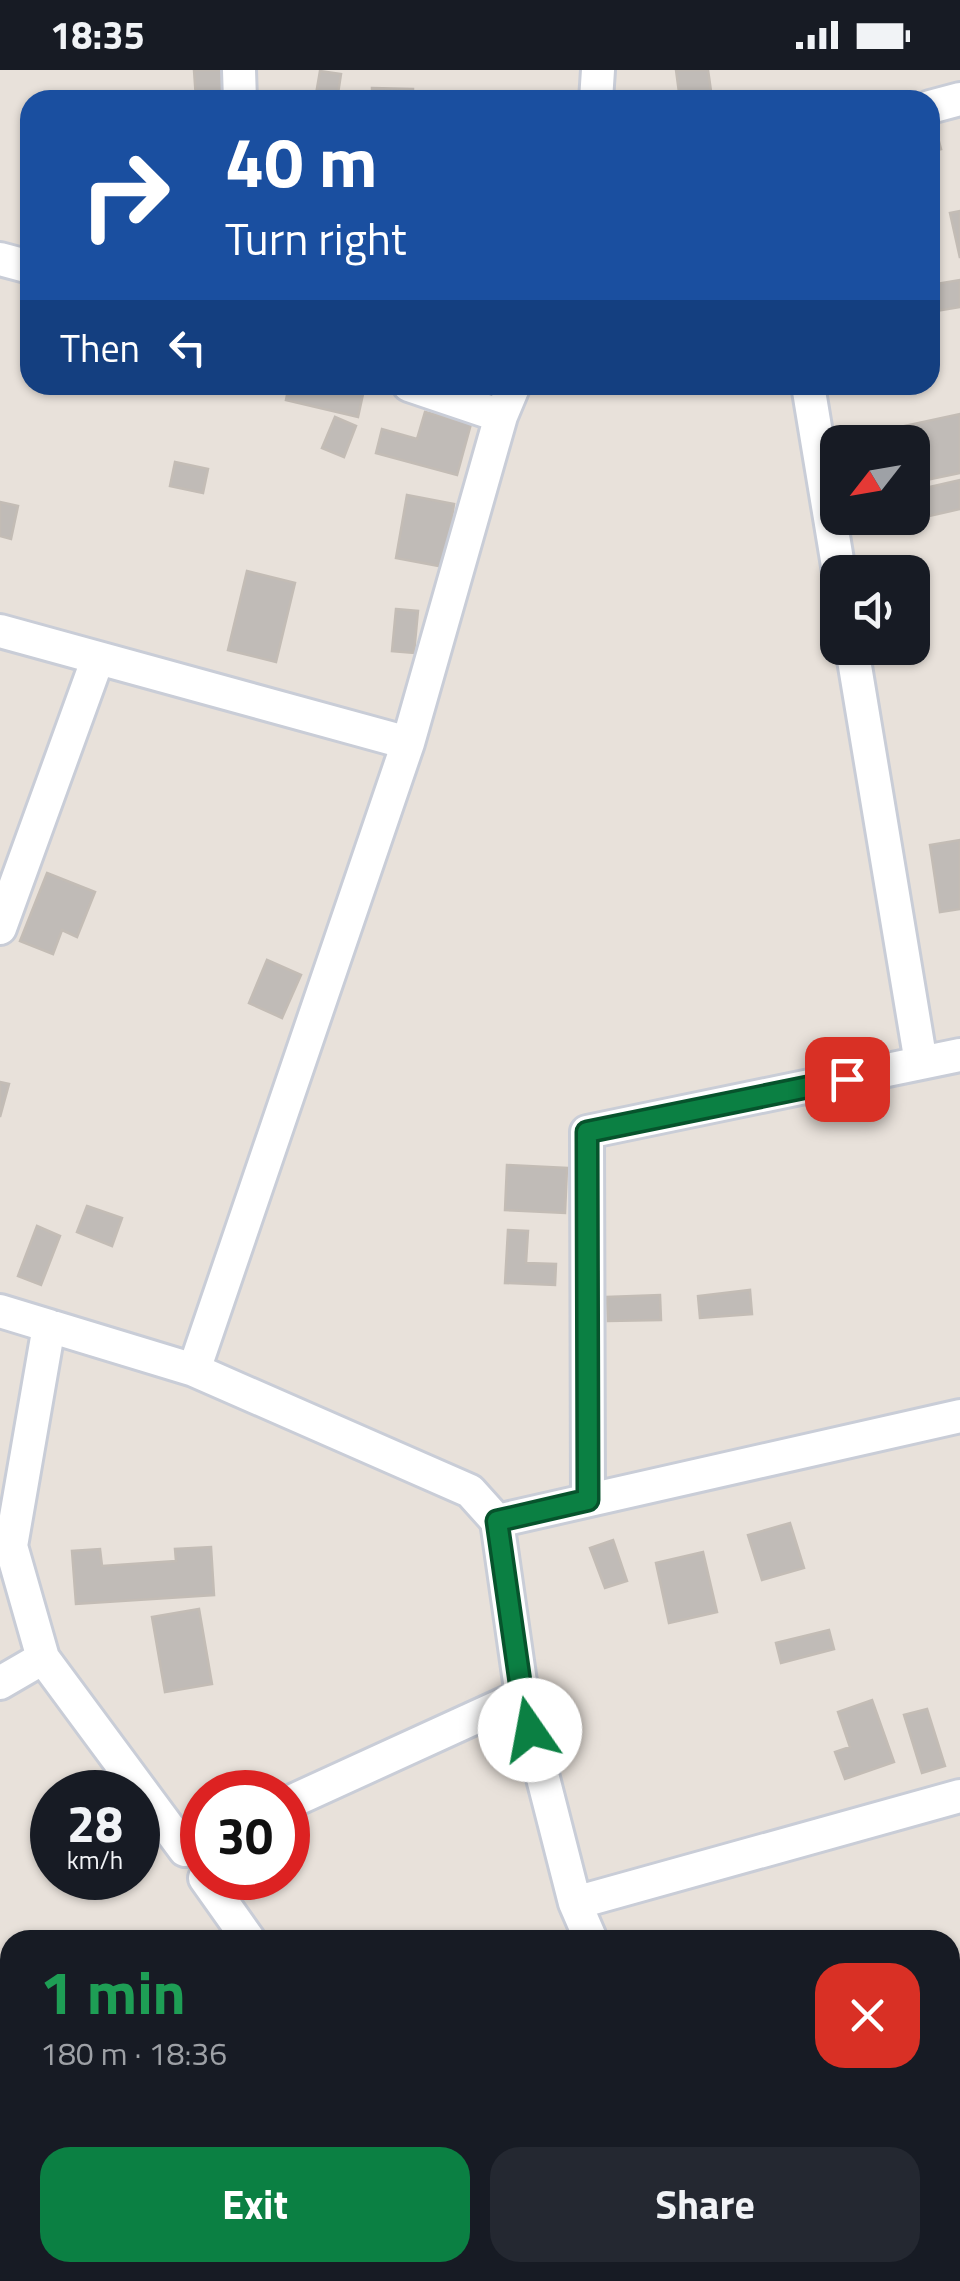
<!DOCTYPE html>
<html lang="en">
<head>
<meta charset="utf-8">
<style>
  :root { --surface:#171b24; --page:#242831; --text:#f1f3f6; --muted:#9ea1a6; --accent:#0b8043 }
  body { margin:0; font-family:"Titillium Web",sans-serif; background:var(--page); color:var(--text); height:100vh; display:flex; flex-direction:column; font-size:38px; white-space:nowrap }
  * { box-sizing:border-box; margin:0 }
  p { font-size:32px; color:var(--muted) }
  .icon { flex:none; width:55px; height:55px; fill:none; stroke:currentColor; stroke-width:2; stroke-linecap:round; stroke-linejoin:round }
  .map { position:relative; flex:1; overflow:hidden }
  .details { position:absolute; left:0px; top:1860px; width:960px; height:352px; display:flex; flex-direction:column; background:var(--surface); border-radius:30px 30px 0 0; box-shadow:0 2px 8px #0004 }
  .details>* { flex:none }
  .guide { position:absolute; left:20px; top:20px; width:920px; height:305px; border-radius:30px; box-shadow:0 2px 8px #0004; background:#1a4fa0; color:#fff; overflow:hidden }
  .needle { width:65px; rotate:239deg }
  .tools { position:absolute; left:820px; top:355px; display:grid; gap:20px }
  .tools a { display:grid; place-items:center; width:110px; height:110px; border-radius:20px; background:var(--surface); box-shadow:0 2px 8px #0004; font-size:50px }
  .speed { position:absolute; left:30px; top:1700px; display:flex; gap:20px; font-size:50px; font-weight:700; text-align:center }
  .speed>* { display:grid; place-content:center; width:130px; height:130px; border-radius:50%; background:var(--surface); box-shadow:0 2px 8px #0004; line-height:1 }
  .speed small { font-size:25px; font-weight:400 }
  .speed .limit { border:15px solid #d22; background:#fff; color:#111 }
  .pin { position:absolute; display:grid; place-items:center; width:85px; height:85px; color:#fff; margin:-42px; border-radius:20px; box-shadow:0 5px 15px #0006 }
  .me { position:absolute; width:110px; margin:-55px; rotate:348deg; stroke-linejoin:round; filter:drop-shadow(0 0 8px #0008) }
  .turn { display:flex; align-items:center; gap:35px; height:210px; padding:0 40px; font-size:45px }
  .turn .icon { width:130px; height:130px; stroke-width:2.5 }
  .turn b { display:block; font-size:70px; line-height:85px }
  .then { display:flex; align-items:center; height:95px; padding:0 40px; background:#0003; gap:20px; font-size:38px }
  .round { display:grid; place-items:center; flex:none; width:105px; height:105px; border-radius:30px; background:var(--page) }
  .head { display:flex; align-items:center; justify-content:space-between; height:170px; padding:0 40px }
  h1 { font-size:60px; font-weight:700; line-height:75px; color:#1e9e55 }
  .action { display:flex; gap:20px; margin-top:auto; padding:20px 40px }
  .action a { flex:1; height:115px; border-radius:30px; background:var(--accent); color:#fff; font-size:40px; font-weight:700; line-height:115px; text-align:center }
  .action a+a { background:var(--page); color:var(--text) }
  .status { display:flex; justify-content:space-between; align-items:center; height:70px; padding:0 50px; background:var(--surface); direction:ltr }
  .status svg { height:28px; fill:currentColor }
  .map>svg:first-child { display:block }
  .building { fill:#c0bbb7; stroke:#c3bcb5; stroke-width:2.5 }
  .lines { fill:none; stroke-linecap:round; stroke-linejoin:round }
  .minor-casing { stroke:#c9cdd7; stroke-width:38 }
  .minor { stroke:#fff; stroke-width:32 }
  .route-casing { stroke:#07532c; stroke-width:25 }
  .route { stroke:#0b8043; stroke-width:18 }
</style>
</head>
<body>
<div class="status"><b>18:35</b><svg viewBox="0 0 49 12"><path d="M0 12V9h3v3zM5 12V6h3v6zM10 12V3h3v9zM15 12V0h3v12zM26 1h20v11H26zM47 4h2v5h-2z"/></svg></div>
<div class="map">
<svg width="960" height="2211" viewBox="0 0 960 2211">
  <rect width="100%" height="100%" fill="#e8e1da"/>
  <path class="building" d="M194,0H228L230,26L196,29Z
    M676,0H708L712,28L680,30Z
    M320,1L341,4L337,30H315Z
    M372,18L413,19V30H372Z
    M935,56L941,79L930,82V58Z
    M960,141V188L950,143Z
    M960,210V237L930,242V215Z
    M289,315H365L358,347L286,330Z
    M425,342L471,354L457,405L376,383L382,359L417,369Z
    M960,344V403L912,413V372H880L877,362Z
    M335,347L356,356L344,387L322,378Z
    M175,392L208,399L203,423L170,416Z
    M960,410V439L894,454L892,448H912V421Z
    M407,425L454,434L444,497L396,488Z
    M0,432L18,436L11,469L0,466Z
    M247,501L295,513L276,592L228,580Z
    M396,539L418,541L414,583L392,581Z
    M960,770V839L940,842L930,775Z
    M47,803L95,822L77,867L62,860L53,884L20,871Z
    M267,890L301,905L282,948L249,933Z
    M0,1012L9,1014L0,1047Z
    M507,1095L567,1098L565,1143L505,1140Z
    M87,1136L122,1148L112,1176L77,1162Z
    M37,1156L60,1166L41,1215L18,1206Z
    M508,1160L528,1161L526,1193L556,1194L555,1215L505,1213Z
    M750,1220L752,1244L700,1248L698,1226Z
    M660,1225L661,1250L608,1251L607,1227Z
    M790,1453L804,1498L762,1510L748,1465Z
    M613,1470L627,1511L605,1518L590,1478Z
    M211,1477L214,1525L76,1534L72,1481L100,1479L102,1496L176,1491L175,1479Z
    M703,1482L717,1542L669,1553L656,1493Z
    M199,1539L212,1614L165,1622L152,1547Z
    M829,1560L834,1579L781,1593L776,1573Z
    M872,1630L894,1692L845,1709L835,1682L850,1677L838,1642Z
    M927,1639L945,1696L922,1703L904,1645Z"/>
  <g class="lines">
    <defs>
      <path id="minor" d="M239,0L240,30
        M596,30L598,0
        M930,37L960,29
        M0,189L30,197
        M409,315L501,346
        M808,315L839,502
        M0,561L408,673
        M852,578L921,993
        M0,858L98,588
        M0,1241L194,1300L470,1421L497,1451L522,1626L288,1733
        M49,1256L11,1476L43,1588L185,1780L202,1772
        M194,1300L408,673L501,346L514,315
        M588,1430L587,1062L960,985
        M497,1451L960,1346
        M0,1613L43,1588
        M522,1626L575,1833L960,1726
        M205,1808L249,1870
        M575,1833L591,1870
        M0,2149L10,2164
        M35,2202L40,2211
        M745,2202L749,2211"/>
    </defs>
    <use href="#minor" class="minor-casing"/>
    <use href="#minor" class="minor"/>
  </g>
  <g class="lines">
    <defs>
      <path id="route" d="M530,1660L522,1626L497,1451L588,1430L587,1062L847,1009"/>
    </defs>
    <use href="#route" class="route-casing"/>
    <use href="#route" class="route"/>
  </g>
</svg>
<div class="tools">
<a><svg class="needle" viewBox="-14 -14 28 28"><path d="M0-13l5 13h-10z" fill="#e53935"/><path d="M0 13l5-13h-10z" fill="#9ea1a6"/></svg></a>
<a><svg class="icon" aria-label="sound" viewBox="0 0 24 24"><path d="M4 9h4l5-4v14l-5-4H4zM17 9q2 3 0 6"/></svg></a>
</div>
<div class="speed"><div>28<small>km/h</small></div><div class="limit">30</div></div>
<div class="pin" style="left:847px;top:1009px;background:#d93025"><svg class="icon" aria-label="arrive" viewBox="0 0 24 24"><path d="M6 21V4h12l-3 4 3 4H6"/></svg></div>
<svg class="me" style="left:530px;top:1660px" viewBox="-20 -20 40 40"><circle r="19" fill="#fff"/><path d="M0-13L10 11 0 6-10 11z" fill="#0b8043"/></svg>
<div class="guide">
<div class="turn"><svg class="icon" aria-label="right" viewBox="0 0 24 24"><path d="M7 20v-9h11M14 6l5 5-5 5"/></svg><div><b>40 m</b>Turn right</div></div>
<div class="then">Then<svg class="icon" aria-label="left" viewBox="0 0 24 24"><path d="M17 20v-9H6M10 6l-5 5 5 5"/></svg></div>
</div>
<section class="details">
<div class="head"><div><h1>1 min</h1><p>180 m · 18:36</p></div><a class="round" style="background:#d93025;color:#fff"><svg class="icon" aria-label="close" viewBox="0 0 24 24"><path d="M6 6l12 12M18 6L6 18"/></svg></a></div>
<div class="action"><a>Exit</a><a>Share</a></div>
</section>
</div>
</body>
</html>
